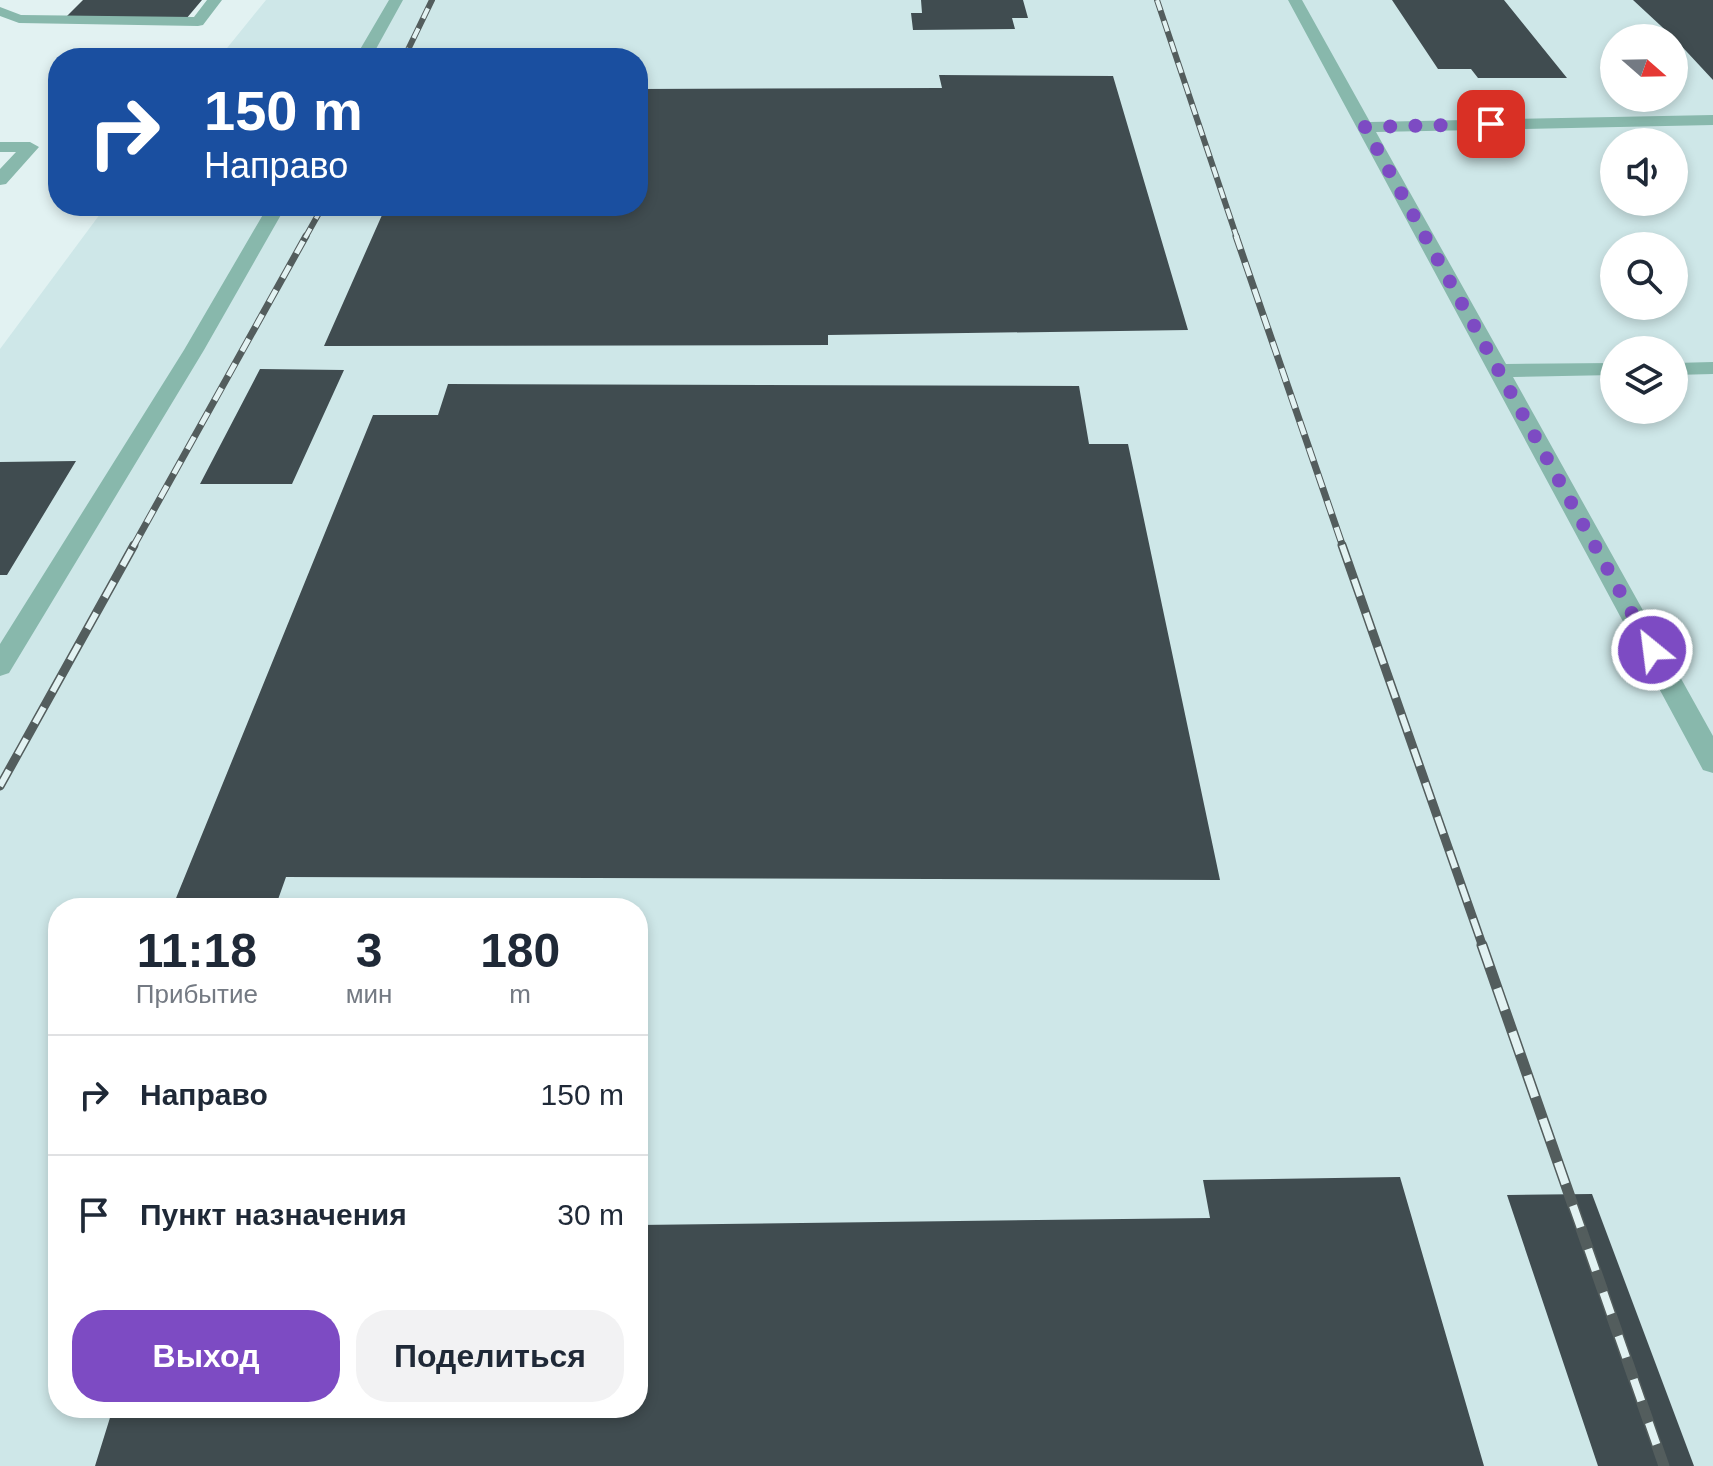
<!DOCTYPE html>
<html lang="ru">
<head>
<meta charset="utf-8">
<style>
  :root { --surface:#fff; --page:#f2f2f3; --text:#1f2937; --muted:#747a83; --line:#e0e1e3; --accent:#7d4bc3 }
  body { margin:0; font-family:Arial,sans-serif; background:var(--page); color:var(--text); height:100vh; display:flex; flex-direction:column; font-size:30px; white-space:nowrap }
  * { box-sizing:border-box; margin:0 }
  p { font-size:26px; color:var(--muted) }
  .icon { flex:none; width:44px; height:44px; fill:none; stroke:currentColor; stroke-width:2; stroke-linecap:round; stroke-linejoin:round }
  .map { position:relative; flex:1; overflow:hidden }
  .drawer { position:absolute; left:48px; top:898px; width:600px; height:520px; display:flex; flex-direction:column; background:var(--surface); border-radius:32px; box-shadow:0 4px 12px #0003 }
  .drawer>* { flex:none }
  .banner { position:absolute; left:48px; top:48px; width:600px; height:168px; border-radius:32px; box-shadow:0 4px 12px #0003; background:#1a4fa0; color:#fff; overflow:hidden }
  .needle { width:52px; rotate:110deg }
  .buttons { position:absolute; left:1600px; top:24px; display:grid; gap:16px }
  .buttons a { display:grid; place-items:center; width:88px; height:88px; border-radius:50%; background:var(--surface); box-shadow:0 4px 12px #0003; font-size:40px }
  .pin { position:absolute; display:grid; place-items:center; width:68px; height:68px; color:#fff; margin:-34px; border-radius:16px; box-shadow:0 4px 12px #0006 }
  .me { position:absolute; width:88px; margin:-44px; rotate:331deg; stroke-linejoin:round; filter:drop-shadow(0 0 6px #0008) }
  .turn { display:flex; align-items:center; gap:28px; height:168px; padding:0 24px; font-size:36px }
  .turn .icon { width:104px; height:104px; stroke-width:2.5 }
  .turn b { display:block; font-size:56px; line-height:68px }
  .eta { display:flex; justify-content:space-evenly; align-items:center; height:136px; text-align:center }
  .eta b { font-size:48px; font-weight:600; line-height:56px }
  .action { display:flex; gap:16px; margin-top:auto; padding:16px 24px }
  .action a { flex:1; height:92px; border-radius:32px; background:var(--accent); color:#fff; font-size:32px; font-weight:600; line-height:92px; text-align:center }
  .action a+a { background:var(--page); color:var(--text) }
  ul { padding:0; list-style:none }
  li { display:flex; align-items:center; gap:24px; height:120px; padding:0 24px; border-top:2px solid var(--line) }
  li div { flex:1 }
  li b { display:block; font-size:30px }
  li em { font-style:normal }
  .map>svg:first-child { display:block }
  .built { fill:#cee7e8; fill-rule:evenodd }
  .building { fill:#404c50 }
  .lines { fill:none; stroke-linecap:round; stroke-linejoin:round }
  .lane { fill:#88b8ac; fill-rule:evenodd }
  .rail-far3-casing { stroke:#535d5d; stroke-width:6 }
  .rail-far2-casing { stroke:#535d5d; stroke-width:7 }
  .rail-far1-casing { stroke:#535d5d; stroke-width:9 }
  .rail-casing { stroke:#535d5d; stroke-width:11 }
  .rail-far3 { stroke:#e2f2f2; stroke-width:4; stroke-dasharray:11; stroke-linecap:butt }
  .rail-far2 { stroke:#e2f2f2; stroke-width:5; stroke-dasharray:14; stroke-linecap:butt }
  .rail-far1 { stroke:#e2f2f2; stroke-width:6; stroke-dasharray:18; stroke-linecap:butt }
  .rail { stroke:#e2f2f2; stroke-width:8; stroke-dasharray:23; stroke-linecap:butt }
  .route { stroke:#7d4bc3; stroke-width:14; stroke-dasharray:0 25.2 }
</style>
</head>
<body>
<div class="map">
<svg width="1713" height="1466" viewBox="0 0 1713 1466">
  <rect width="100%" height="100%" fill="#e2f2f2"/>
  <path class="built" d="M266,0H1713V1466H0V349L106,206H638V58H219ZM1614,38H1674V98H1614ZM1614,142H1674V202H1614ZM1614,246H1674V306H1614ZM1614,350H1674V410H1614ZM58,908H638V1408H58Z"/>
  <path class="building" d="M83,0H202L186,19H64Z
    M921,0H1023L1028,18H1012L1015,29L913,30L911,13H922Z
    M1392,0H1504L1567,78H1478L1471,69H1438Z
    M1633,0H1713V80L1674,38Z
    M939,75L1113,76L1188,330L828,335V345L324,346L386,206H638V89L942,88Z
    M260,369L344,370L292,484H200Z
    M448,384L1079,386L1089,444H1128L1220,880L286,877L275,908H172L373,415H438Z
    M76,461L7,575H0V462Z
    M1400,1177L1484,1466H95L113,1408H638V1225L1210,1218L1203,1180Z
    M1592,1194L1694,1466H1598L1507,1195Z"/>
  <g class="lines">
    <path class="lane" d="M207,0H222L203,25L198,26L19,23L0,16V7L21,15L194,17Z
      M389,0H403L371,58H355Z
      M1288,0H1302L1370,122L1713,115V125L1376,132L1506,364L1614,363V375L1513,377L1713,736V773L1703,770Z
      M0,142H30L39,147L6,184L0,185V169L16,152H0Z
      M268,206H286L204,350L9,673L0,676V644L184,350Z
      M1713,362V374L1674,375V363Z"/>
    <defs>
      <path id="rail-far3" d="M1157,0L1237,238
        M404,58L432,0
        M305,238L323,206"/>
      <path id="rail-far2" d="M1236,236L1343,547
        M133,547L306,236"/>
      <path id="rail-far1" d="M1342,545L1483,947
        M0,786L134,545"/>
      <path id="rail" d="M1482,945L1664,1466"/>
    </defs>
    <use href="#rail-far3" class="rail-far3-casing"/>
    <use href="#rail-far2" class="rail-far2-casing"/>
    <use href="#rail-far1" class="rail-far1-casing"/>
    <use href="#rail" class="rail-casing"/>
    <use href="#rail-far3" class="rail-far3"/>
    <use href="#rail-far2" class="rail-far2"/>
    <use href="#rail-far1" class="rail-far1"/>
    <use href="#rail" class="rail"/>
  </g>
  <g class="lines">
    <path class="route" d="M1491,124L1365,127L1652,650"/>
  </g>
</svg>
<div class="buttons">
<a><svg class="needle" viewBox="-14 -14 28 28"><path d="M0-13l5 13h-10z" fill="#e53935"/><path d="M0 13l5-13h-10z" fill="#747a83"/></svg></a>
<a><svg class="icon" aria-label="sound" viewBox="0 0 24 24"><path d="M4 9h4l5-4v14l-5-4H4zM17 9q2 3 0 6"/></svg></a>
<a><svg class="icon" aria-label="search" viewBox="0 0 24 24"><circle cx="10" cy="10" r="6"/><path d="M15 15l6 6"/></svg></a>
<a><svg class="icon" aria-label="layers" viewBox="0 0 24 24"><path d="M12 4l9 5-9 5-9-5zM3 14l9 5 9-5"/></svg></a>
</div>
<div class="pin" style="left:1491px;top:124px;background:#d93025"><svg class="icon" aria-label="arrive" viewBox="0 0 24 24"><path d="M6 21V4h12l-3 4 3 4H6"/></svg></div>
<svg class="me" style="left:1652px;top:650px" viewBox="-20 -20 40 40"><circle r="17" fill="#7d4bc3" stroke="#fff" stroke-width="3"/><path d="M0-11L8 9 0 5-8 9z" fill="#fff"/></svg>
<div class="banner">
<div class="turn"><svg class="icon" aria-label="right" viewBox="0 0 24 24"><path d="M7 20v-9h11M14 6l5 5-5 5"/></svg><div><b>150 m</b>Направо</div></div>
</div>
<section class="drawer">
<div class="eta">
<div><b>11:18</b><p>Прибытие</p></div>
<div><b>3</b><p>мин</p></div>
<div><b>180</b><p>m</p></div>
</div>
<ul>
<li><svg class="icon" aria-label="right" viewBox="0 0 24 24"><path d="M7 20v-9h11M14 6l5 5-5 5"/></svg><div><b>Направо</b></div><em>150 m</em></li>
<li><svg class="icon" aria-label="arrive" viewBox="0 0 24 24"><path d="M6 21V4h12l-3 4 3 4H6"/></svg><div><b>Пункт назначения</b></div><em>30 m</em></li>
</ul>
<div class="action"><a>Выход</a><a>Поделиться</a></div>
</section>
</div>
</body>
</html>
